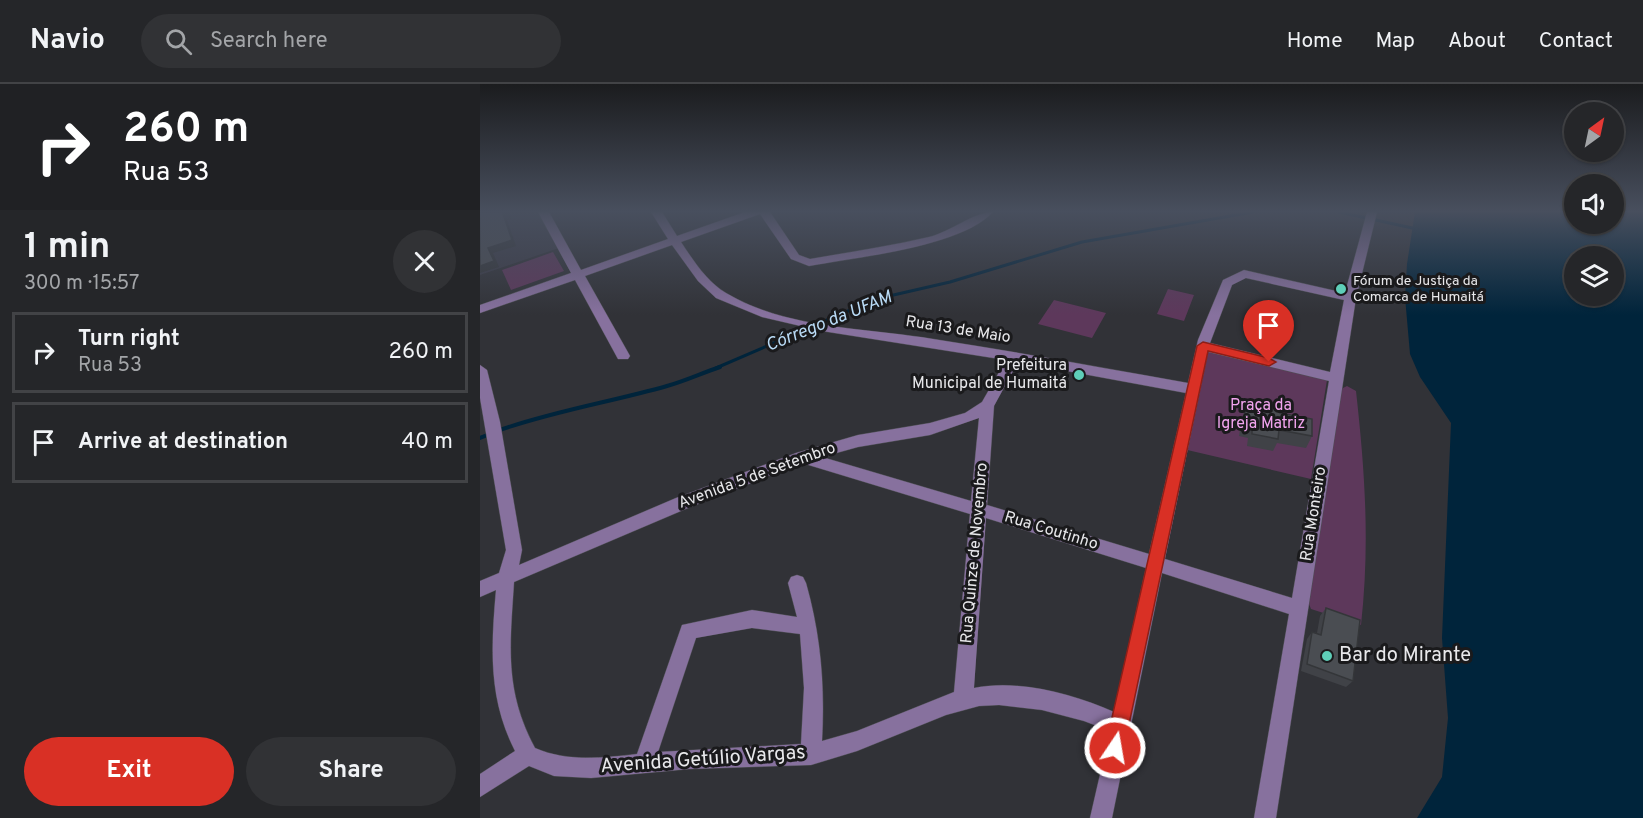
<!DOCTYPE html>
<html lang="en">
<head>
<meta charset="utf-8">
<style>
  :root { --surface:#252629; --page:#313235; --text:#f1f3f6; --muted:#a3a5a8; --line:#424346; --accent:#d93025 }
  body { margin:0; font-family:Overpass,sans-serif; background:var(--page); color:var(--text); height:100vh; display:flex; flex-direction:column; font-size:22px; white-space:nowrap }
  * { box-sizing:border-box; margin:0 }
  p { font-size:20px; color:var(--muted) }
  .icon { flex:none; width:33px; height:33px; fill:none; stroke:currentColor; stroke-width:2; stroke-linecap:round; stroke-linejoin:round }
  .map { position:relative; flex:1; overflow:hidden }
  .drawer { display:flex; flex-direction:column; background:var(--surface); width:480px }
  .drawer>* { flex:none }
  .hud { background:#202124; color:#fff; overflow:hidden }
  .needle { width:39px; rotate:33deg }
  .controls { position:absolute; left:1084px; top:18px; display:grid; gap:12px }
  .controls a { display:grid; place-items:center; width:60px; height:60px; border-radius:50%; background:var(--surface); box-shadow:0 2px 4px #0004,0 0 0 2px var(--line); font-size:30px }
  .pin { position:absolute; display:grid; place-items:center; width:51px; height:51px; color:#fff; margin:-62px -26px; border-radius:50% 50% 50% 0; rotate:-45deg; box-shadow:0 0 6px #0007 }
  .pin .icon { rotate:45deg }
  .me { position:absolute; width:66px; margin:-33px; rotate:12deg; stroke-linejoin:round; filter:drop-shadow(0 0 4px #0008) }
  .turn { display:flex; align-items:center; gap:21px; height:126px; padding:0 24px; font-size:27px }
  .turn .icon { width:78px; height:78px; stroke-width:2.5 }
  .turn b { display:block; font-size:42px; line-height:51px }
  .round { display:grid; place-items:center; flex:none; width:63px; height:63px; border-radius:32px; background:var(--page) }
  .overview { display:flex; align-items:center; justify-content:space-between; height:102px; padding:0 24px }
  h1 { font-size:36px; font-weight:700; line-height:45px }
  .primary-button { display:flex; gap:12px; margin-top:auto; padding:12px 24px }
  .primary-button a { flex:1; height:69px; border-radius:36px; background:var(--accent); color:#fff; font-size:24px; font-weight:700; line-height:69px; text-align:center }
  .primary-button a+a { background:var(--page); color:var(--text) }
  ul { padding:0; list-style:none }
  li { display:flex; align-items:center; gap:18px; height:81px; margin:0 12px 9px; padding:0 12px; border:3px solid var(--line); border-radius:0px }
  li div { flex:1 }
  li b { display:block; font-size:22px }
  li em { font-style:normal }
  header { display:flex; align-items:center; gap:36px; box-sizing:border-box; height:84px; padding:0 30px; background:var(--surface); border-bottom:2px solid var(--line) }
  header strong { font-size:28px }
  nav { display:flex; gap:33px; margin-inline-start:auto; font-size:21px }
  .search { width:420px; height:54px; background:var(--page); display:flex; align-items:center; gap:15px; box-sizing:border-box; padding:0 21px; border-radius:33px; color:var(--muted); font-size:22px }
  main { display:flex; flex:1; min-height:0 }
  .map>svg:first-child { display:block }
  .built { fill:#3b3b46 }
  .green { fill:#5d385b }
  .water { fill:#00243b; fill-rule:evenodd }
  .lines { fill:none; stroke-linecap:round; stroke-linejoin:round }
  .stream-far1 { stroke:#00243b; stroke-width:3 }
  .stream { stroke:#00243b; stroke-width:4 }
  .minor-casing { stroke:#4e4f54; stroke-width:1 }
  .minor { fill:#87719e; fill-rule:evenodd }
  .wall { fill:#404247 }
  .shaded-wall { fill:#343639 }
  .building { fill:#4a4d52; stroke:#343639; stroke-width:1.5 }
  .route { fill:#d93025; stroke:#8d1f18; stroke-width:1.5 }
  .poi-dot { fill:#5eceb8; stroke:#1a1a1c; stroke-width:2 }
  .labels { text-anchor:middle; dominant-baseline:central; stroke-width:6; stroke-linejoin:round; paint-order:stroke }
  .far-poi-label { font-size:14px; fill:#e8e8eb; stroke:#1a1a1c; text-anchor:start }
  .street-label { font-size:16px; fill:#e8e8eb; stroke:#1a1a1c }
  .poi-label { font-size:16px; fill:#e8e8eb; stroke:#1a1a1c; text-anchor:end }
  .park-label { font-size:16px; fill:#f1a4ee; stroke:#1a1a1c }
  .water-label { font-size:18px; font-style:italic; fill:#b9dbf6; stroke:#1a1a1c }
  .near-poi-label { font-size:20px; fill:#e8e8eb; stroke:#1a1a1c; text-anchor:start }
  .near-street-label { font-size:20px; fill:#e8e8eb; stroke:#1a1a1c }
</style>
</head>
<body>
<header>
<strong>Navio</strong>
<div class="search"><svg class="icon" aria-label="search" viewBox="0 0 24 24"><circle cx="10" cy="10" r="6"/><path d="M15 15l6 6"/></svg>Search here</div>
<nav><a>Home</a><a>Map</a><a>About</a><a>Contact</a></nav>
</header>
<main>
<section class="drawer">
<div class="hud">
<div class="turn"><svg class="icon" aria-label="right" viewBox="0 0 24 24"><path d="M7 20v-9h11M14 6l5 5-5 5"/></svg><div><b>260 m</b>Rua 53</div></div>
</div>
<div class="overview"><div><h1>1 min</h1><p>300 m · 15:57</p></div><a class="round"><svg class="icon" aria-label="close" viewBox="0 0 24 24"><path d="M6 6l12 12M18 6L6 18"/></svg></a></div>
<ul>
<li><svg class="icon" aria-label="right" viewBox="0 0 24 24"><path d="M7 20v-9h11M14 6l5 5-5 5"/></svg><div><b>Turn right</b><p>Rua 53</p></div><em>260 m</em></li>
<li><svg class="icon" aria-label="arrive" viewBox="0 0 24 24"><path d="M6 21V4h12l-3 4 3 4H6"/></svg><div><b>Arrive at destination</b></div><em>40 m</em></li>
</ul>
<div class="primary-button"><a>Exit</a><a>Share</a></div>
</section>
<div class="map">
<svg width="1163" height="734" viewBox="0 0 1163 734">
  <rect width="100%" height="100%" fill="#313237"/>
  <path class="built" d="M0,128H59L79,164L0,191Z"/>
  <path class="green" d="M73,168L84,187L31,206L22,186Z
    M688,205L714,211L704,237L677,230Z
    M574,216L626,229L612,254L558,240Z
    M725,266L847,296L831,395L703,365Z
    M867,302L876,307C885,388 890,460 881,541L831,525L829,520L861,305Z"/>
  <path class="water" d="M935,128H1095V140H1134V128H1163V734H937L962,693L968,634L962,554L971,339L940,293L930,270L925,213L927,180ZM1095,172H1134V212H1095Z"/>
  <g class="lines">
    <path class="stream-far1" d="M859,128L937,145
      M236,284L396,215L470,198L602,158L773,128"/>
    <path class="stream" d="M17,347C73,327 131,318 187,302C205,297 222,289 240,283
      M0,354L10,350"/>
    <defs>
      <path id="minor" d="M58,128H69L101,186L188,155L171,128H182L197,152L265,128H290L319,171L330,175C370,168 410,162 449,153C470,148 494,128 513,128C481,163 377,173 329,182L311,175L280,130L201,158C213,176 227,198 246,209C306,245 386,244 453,255C538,268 623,284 708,299L718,256L743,196L764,186L865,209L887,128H897L876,214L796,734H774L809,530L682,489L632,734H610L630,647L604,637L562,626L519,621L499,622L466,631L377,667L331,681L209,685L111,694L74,692L49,682L0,713V690L35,667C8,614 11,564 16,506L0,513V497L19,489L26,466L0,314V281L7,286L20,338L42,466L39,481L196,414L316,369L378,351L450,339L485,329L502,318L526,276L342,247L282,233L236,214L218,197L192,161L105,192L150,272L148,275H138L95,196L0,229V221L91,189ZM766,194L864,216L850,288L730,259L752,201ZM728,268L849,297L812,514L685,475ZM538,278L706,309L669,470L507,421L514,322ZM499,334L491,417L342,373L378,363L450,351ZM322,379L490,430L474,608L377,647L342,657C345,602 341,552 326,499L323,493L317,491L311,493L308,499L317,533L272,526L202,541L157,670C123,674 87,678 55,664C24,606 30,562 34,498L208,424ZM506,434L666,484L634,628C593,610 539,595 494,604ZM272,544L320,550L324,604L321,660L178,668L216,554Z"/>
    </defs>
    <use href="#minor" class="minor-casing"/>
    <use href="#minor" class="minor"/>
  </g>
  <path class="wall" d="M775,316L832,352L826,364L797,359L793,367L767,362L768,354L759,352L762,334L766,322L772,323Z
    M846,524L873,597L866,603L821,587L827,555L832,548L837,549L840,532Z"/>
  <path class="shaded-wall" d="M27,128H29L32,135L27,136L36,162L13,169L19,183L0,189V182L23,130Z"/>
  <path class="building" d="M0,128H27L23,130L32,156L8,164L14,177L0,182Z
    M775,316L801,320L800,329L832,335V352L799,346L798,355L772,350V342L763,340L766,322L774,324Z
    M846,524L880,536L873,597L827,580L832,548L841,551Z"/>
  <linearGradient id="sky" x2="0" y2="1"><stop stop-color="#1b1c1e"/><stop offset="0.55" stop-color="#484f5e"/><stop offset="1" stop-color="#484f5e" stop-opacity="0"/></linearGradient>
  <rect width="1163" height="231" fill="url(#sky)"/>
  <path class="route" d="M723,258L789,274L796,278L789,282L728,267L644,664L641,671L635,673L628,671L625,664L717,262Z"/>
  <g class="poi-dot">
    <circle cx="861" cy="205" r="6"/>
    <circle cx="599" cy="291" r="6"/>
    <circle cx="847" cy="572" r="6"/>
  </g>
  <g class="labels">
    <g class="far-poi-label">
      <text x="873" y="197">Fórum de Justiça da<tspan x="873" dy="16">Comarca de Humaitá</tspan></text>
    </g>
    <g class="street-label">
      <text transform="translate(478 246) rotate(9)">Rua 13 de Maio</text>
      <text transform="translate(277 392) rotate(-20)">Avenida 5 de Setembro</text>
      <text transform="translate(834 430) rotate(-81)">Rua Monteiro</text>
      <text transform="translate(571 447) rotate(17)">Rua Coutinho</text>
      <text transform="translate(495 469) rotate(-85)">Rua Quinze de Novembro</text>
    </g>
    <g class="poi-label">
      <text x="587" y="282">Prefeitura<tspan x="587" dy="18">Municipal de Humaitá</tspan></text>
    </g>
    <g class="park-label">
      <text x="781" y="322">Praça da<tspan x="781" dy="18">Igreja Matriz</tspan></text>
    </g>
    <g class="water-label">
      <text transform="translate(349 238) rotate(-22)">Córrego da UFAM</text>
    </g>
    <g class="near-poi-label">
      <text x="859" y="572">Bar do Mirante</text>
    </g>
    <g class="near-street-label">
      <text transform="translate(223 676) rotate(-4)">Avenida Getúlio Vargas</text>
    </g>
  </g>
</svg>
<div class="controls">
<a><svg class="needle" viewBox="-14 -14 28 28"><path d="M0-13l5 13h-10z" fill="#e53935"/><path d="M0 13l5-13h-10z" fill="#a3a5a8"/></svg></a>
<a><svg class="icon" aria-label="sound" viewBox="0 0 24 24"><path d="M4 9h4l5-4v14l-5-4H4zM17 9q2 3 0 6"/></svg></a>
<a><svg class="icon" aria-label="layers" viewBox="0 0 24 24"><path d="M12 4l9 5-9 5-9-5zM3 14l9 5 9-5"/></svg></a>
</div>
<div class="pin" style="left:789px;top:278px;background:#d93025"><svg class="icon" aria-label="arrive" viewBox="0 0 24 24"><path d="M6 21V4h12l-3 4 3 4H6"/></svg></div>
<svg class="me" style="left:635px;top:664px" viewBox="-20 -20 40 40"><circle r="17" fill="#d93025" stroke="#fff" stroke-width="3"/><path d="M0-11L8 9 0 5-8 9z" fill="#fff"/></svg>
</div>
</main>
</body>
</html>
